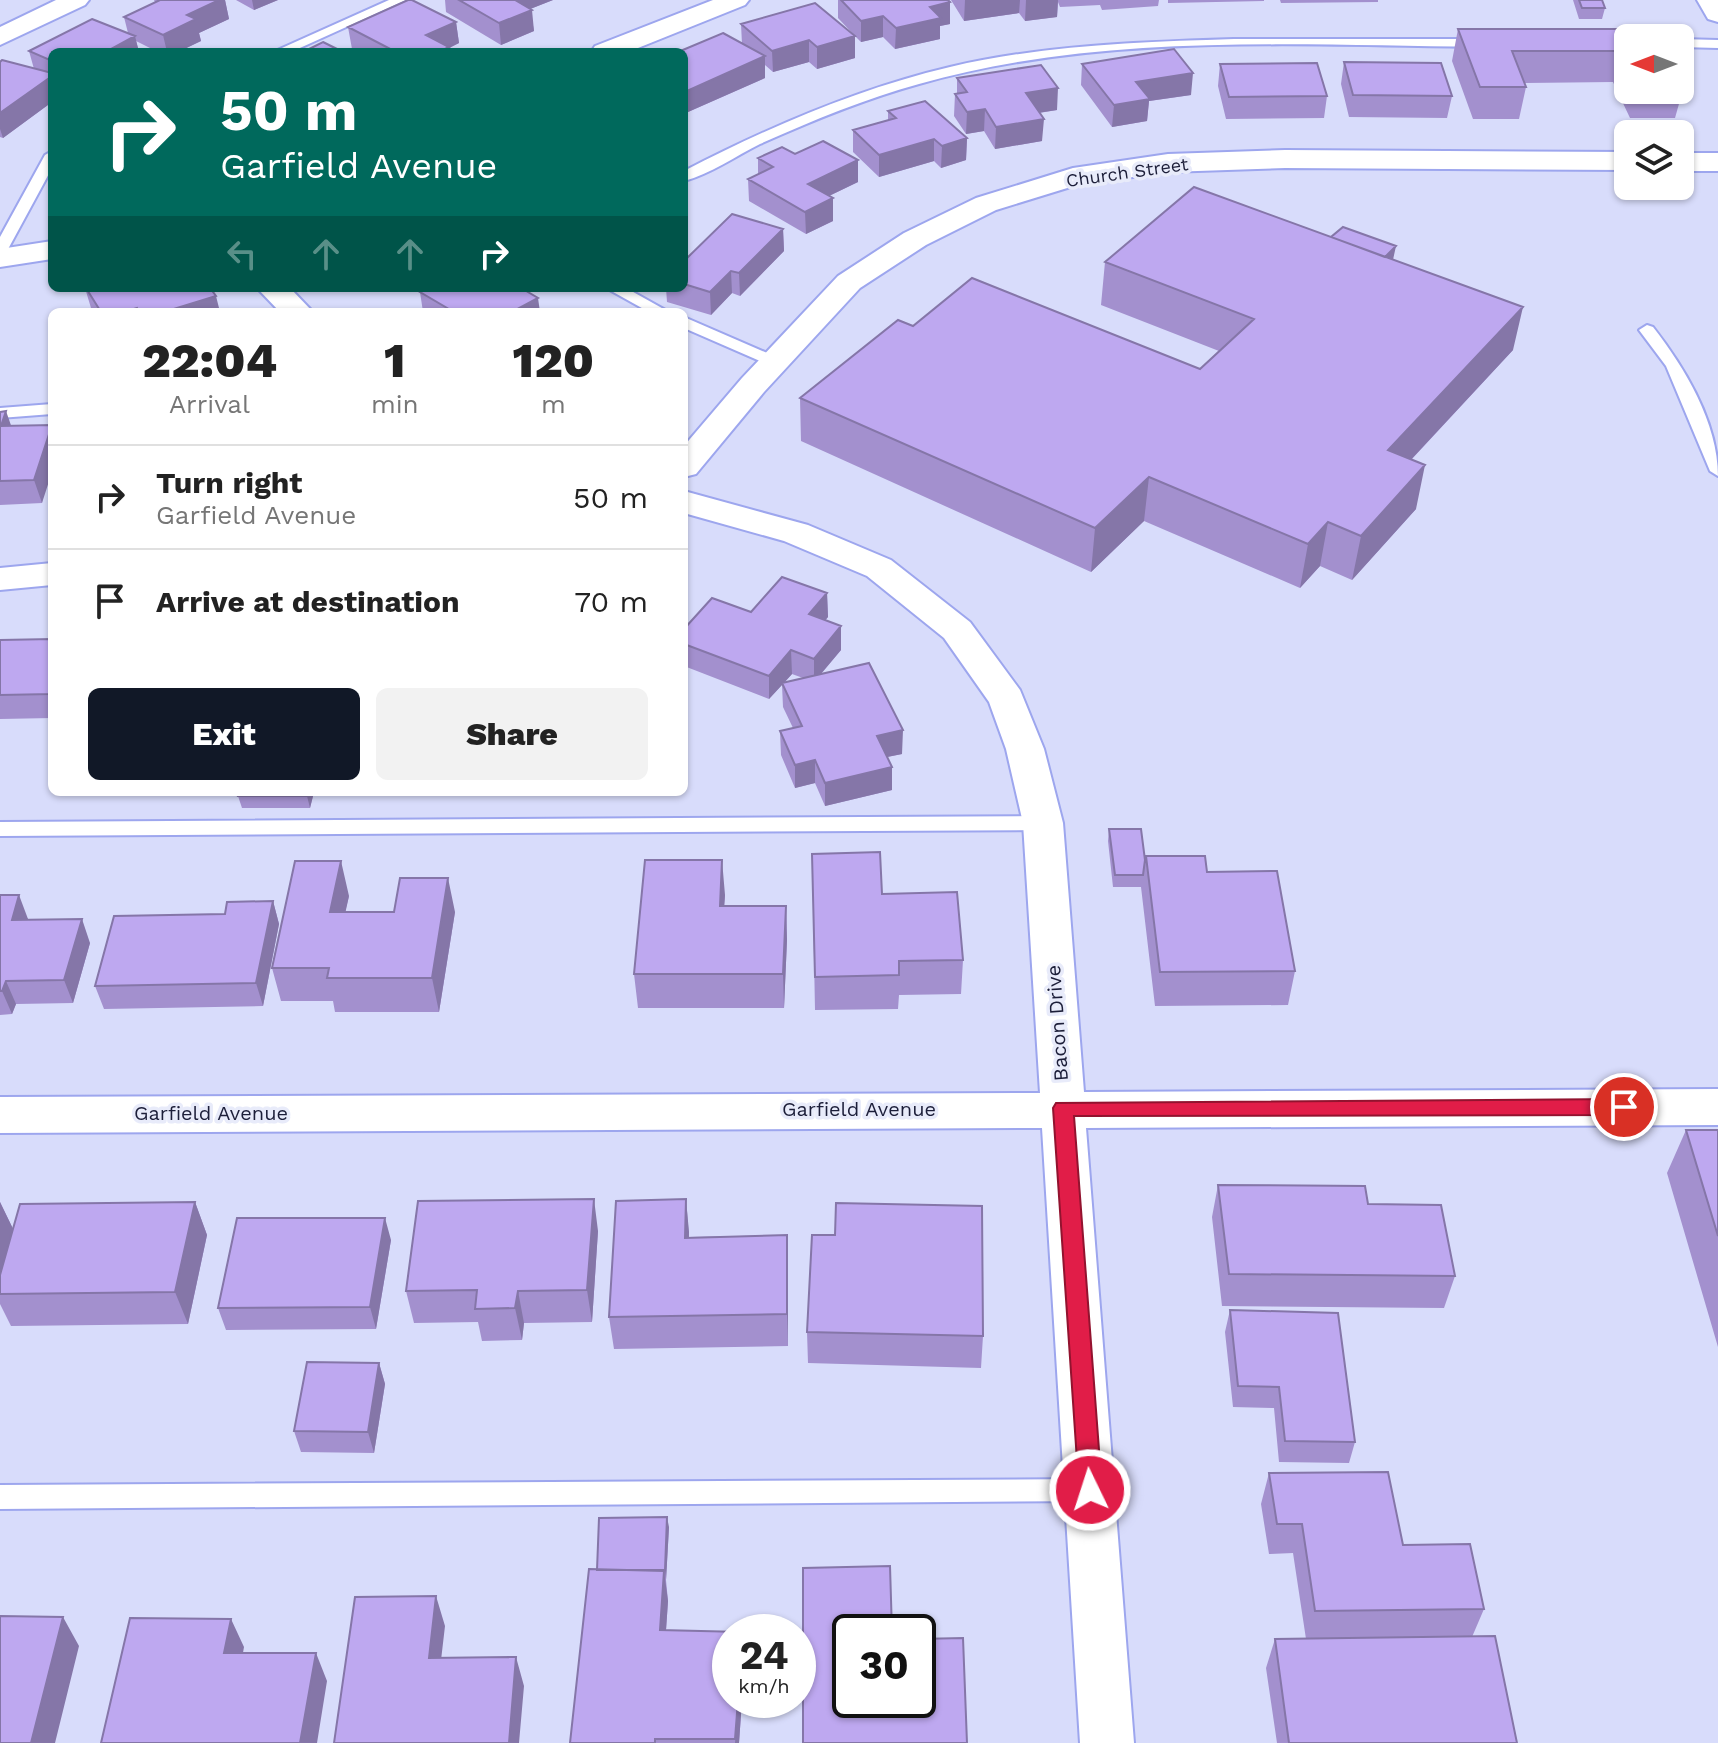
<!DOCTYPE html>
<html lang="en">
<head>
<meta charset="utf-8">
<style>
  :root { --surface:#fff; --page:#f2f2f2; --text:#222; --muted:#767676; --line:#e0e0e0; --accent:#111827 }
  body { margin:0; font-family:"Work Sans",sans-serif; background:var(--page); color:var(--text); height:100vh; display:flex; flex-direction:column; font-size:30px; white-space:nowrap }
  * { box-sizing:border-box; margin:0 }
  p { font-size:26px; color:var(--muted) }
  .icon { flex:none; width:44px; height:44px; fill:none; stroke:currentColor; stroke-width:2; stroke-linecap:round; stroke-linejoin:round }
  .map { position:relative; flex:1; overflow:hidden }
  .panel { position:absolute; left:48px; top:308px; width:640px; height:488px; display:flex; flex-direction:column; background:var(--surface); border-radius:12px; box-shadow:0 2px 6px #0004 }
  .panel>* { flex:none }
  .top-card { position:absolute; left:48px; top:48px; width:640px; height:244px; border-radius:12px; box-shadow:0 2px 6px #0004; background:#00695c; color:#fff; overflow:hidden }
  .needle { width:52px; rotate:270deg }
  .tools { position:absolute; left:1614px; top:24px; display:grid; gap:16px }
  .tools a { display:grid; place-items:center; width:80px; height:80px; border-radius:12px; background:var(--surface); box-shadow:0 2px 6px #0004; font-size:40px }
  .speed { position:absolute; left:712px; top:1614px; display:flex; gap:16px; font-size:40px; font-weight:700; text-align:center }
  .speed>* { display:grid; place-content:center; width:104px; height:104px; border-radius:50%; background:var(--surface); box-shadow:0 2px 6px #0004; line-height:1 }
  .speed small { font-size:20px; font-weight:400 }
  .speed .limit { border:4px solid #111; border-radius:12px; background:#fff; color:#111 }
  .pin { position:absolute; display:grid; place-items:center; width:68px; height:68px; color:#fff; margin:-34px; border:4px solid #fff; border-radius:50%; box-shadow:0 2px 8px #0007 }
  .me { position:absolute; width:88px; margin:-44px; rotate:356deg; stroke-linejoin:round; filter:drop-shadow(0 0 6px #0008) }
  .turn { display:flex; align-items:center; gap:28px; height:168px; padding:0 40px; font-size:36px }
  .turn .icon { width:104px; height:104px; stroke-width:2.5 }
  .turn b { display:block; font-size:56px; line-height:68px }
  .lanes { display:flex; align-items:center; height:76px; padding:0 40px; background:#0003; justify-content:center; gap:40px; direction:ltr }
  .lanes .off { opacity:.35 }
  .eta { display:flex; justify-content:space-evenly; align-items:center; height:136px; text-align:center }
  .eta b { font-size:48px; font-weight:800; line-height:56px }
  .action { display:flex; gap:16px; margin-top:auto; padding:16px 40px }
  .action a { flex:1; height:92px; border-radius:12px; background:var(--accent); color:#fff; font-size:32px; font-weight:800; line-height:92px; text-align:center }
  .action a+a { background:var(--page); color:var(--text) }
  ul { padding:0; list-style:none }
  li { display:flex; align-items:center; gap:24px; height:104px; padding:0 40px; border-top:2px solid var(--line) }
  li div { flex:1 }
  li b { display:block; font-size:30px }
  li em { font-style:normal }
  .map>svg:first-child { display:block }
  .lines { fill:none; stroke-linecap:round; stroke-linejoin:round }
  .service-casing { stroke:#9da6ee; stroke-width:4 }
  .minor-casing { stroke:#9da6ee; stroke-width:4 }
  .secondary-casing { stroke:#9da6ee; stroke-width:4 }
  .service { fill:#fff; fill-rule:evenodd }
  .minor { fill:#fff; fill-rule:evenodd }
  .secondary { fill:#fff; fill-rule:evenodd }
  .wall { fill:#a390ce; fill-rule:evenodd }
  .shaded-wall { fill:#8576a8 }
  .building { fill:#bea8f0; stroke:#8576a8; stroke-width:2 }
  .route { fill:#e11d48; stroke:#92132f; stroke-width:2 }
  .labels { text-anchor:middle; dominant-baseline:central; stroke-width:7; stroke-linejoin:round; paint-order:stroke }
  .far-street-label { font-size:18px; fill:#1c1e39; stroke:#e8ebfa }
  .street-label { font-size:20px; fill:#1c1e39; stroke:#e8ebfa }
</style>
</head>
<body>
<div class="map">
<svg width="1718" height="1743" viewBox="0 0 1718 1743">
  <rect width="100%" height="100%" fill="#d8dcfb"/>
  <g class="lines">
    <defs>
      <path id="service" d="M389,0H406L291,52H273Z
        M1234,39H1480L1487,43L1480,47C1297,45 1096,33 919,84C865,99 811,121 760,144C736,156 710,174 684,181V171C769,127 857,89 950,67C1043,45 1139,42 1234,39Z
        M1680,39L1718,40V48L1680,47Z
        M52,151V168L7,251L0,255V237L45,155Z
        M606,288H626L669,312H649Z
        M684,317L781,359L783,362L775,367L769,365L684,328Z
        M1647,325L1653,327C1685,368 1718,423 1718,476L1710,471L1666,366L1639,330Z
        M52,404V414L0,418V408Z
        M1043,816L1053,823L1043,830L0,836V822Z
        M1090,1479L1099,1482L1103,1490L1099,1498L1090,1501L0,1509V1485Z"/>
      <path id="minor" d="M56,0H89L85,5L0,45V27Z
        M713,0H749L745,5L628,52H591L595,46Z
        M1285,150L1628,152V170L1285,168L1168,172L1077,185L996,210L926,245L860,288L764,392L696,474L684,477V446L742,378L838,276L904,233L976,198L1073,168L1168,154Z
        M1680,153H1718V171H1680Z
        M52,241V259L0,267V249Z
        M257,288H290L313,312H280Z
        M684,491L808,525L891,560L970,622L1020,690L1044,749L1063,823L1084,1092L1718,1089V1125L1086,1128L1134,1743H1080L1042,1128L0,1133V1097L1040,1093L1023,823L1006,749L989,702L944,638L867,576L784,541L684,513Z
        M52,563V585L0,590V568Z"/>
      <path id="secondary" d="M1697,0H1718V22L1708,19Z"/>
    </defs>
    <use href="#service" class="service-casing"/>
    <use href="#minor" class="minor-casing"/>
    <use href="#secondary" class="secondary-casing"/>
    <use href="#service" class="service"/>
    <use href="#minor" class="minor"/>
    <use href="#secondary" class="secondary"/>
  </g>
  <path class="wall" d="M154,0H225L229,19L199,33L201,41L178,52H158L136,41L139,52H52V102L3,138L0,137V62L34,69L29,51L128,33L124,17L155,2Z
    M236,0H278L254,10Z
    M445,0H553L530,9L534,31L501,45L446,12Z
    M838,0H948L950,24L940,26V39L895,49L883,37L861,42L855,36V58L817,69L809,62L773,72L765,65V78L688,112L684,110V52L742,44L741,24L855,36L838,18Z
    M951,0H1159L1158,6L1102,10L1100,5L1060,7L1058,2L1057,17L1025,21L1019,13L964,21Z
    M1168,0H1264V1L1168,3Z
    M1280,0H1378V2L1281,3Z
    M1573,0H1602L1605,8L1602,19H1579Z
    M456,22L459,43L449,48L450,52H358L352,49L348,27Z
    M1458,29L1628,38V90H1680V78L1684,86L1675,118H1630L1613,82L1525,83L1526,87L1519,119H1473L1452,61Z
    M1344,62L1452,96L1447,118L1349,117L1341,84Z
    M1082,64L1191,95L1149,101L1147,121L1112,127L1081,85Z
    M1220,64L1327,96L1324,118L1226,119L1218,86Z
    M957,78L1057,110L1039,113L1042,141L995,149L984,131L966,134L954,116L955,94L957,93Z
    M888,111L967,138L966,160L941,168L934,161L879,177L853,152V130L888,120Z
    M795,154L858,160V182L829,196L833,221L806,234L749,201L748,179L758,174V158Z
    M783,229L784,251L740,296L732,293L711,315L667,302L666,288H684V261Z
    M1393,260L1513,350L1411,460L1416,509L1352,580L1320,566L1300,588L1144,521L1091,572L801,441L800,398L913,326L1200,369L1219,351L1101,305L1105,262Z
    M85,288H210L220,312H93L91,308Z
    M427,288H529V293L540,312H423L420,292Z
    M0,412L11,426L52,425L42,503L0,505Z
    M827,593L828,617L825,620L841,650L821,674L902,754L887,757L892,767V790L825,806L815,783L795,788L781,755L780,731L793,728L783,707L782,685L769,699L684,666V629ZM792,674L803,678L784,683Z
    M52,639V718L0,719V640Z
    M314,792L310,808H242L238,796Z
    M1109,829L1145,860L1207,872L1295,971L1288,1005L1155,1006L1141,887H1113L1108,841Z
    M812,854L882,894L963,960L961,994L899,995L898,1009L815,1010Z
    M0,895L28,919V920L90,943L73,1003L16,1004L12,1014L0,1015Z
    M725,895L724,906H786L787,940L784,1008H638L634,974Z
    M349,896L345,912H455L439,1012H335L333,1001H281L272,968Z
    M273,901L279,924L263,1006L104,1009L95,986L225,914Z
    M1686,1130H1718V1347L1667,1173Z
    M1218,1185L1368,1204L1455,1276L1444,1308L1222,1306L1212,1217Z
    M686,1199L689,1237L787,1235L788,1346L614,1349L609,1317Z
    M0,1202L13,1229L195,1202L207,1235L188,1324L11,1326L0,1304Z
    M598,1231L592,1322L524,1323L522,1340L482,1341L478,1322L414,1323L406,1291Z
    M391,1240L376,1329L226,1330L218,1308Z
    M1230,1310L1355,1442L1349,1463L1279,1462L1274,1408L1233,1407L1225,1332Z
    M807,1332L983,1336L981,1368L808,1363Z
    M379,1363L385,1384L374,1453L301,1452L294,1431Z
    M1269,1473L1403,1545L1484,1609L1472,1637L1517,1743H1277L1266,1668L1275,1639H1306L1293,1553L1269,1554L1261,1504Z
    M669,1527L666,1580L668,1601L666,1630L730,1700H742L739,1743H570L597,1570Z"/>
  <path class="shaded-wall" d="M219,0H225L229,19L199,33L201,41L178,52H167L163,35L187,15Z
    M252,0H278L254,10Z
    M508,0H553L510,17Z
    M965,0H1020L1019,13L964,21Z
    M1026,0H1058L1057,17L1025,21Z
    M950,2V24L940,26V39L895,49L896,28L930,7Z
    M532,10L534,31L501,45L499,23Z
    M883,16V37L861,42V21Z
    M456,22L459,43L449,48L450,52H428L426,35Z
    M135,36L139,52H109V50Z
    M855,36V58L817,69V47Z
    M809,40V62L773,72L772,51Z
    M765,56V78L688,112L687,91Z
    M1193,73L1191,95L1149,101L1147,121L1112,127L1114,105L1136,82Z
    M52,76V102L3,138L0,129V113Z
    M1058,88L1057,110L1024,115L1026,93Z
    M985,109L984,131L966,134L967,112Z
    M1044,119L1042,141L995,149L996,127Z
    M967,138L966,160L941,168L942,146Z
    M934,139V161L879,177V155Z
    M858,160V182L808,206V184Z
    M833,198V221L806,234L805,212Z
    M783,229L784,251L740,296L739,273Z
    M1396,246L1391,269L1369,272Z
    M731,271L732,293L711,315L710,292Z
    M216,296L220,312H164Z
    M538,298L540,312H512Z
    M1523,307L1513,350L1379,494L1388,450Z
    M6,411L14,434L1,426Z
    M52,426V472L42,503L34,480Z
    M1425,465L1416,509L1352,580L1361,536Z
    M1149,477L1144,521L1091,572L1095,528Z
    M1328,522L1320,566L1300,588L1308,544Z
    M827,593L828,617L810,638L809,614Z
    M841,626V650L814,682V659Z
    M791,650L792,674L769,699V676Z
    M903,730L902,754L877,759V736Z
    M815,760V783L795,788V765Z
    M892,767V790L825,806V783Z
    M308,792H314L310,808L307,796Z
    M722,860L725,895L722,940L720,906Z
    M341,861L349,896L338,946L330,912Z
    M448,878L455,912L439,1012L432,978Z
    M19,895L28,919L21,943L12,920Z
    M273,901L279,924L263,1006L256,983Z
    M786,906L787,940L784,1008L783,974Z
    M82,919L90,943L73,1003L64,980Z
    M6,981L16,1004L12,1014L2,991Z
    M594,1199L598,1231L592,1322L587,1290Z
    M686,1199L689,1232L688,1270L685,1238Z
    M0,1202L16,1235L0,1291Z
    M195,1202L207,1235L188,1324L175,1292Z
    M385,1218L391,1240L376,1329L370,1307Z
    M787,1235L788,1268V1346L787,1314Z
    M518,1291L524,1323L522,1340L515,1308Z
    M379,1363L385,1384L374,1453L368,1432Z
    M667,1517L669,1527L666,1580L665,1570Z
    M664,1571L668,1601L664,1659L660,1630Z
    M436,1596L445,1626L438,1686L429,1658Z
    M63,1617L79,1646L55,1743H31Z
    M231,1619L244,1647L238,1681L224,1653Z
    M316,1653L327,1681L317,1743H300Z
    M516,1657L524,1686L519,1743H509Z
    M738,1700H742L739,1743H735Z"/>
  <path class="building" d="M160,0H219L187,15L196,19L163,35L124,17Z
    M408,0H412L456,22L426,35L449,47L439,52H396L348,27Z
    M459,0H515L532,10L499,23Z
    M841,0H948L950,2L930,7L941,18L896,28L883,16L861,21Z
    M1579,0H1602L1605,8H1582Z
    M815,3L855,36L817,47L809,40L772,51L741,24Z
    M92,19L135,36L109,50L114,52H52V61L29,51Z
    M1458,29H1655L1660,38H1628V65L1621,51H1512L1526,87H1480Z
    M723,33L765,56L687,91L684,89V52H678Z
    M323,42L343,52H303Z
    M1174,49L1193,73L1136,82L1150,99L1114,105L1082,64Z
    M2,60L52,73V76L0,113V62Z
    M1344,62L1441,63L1452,96L1353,95Z
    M1317,63L1327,96L1229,97L1220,64Z
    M1041,65L1058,88L1026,93L1044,119L996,127L985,109L967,112L955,94L967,92L957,78Z
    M925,101L967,138L942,146L934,139L879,155L853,130L896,118L888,111Z
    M823,141L858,160L808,184L833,198L805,212L748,179L773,167L758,158L782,147L795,154Z
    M1194,187L1523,307L1388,450L1425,465L1361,536L1328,522L1308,544L1149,477L1095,528L800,398L898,320L913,326L972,278L1200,369L1254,319L1105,262Z
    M732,214L783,229L739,273L731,271L710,292L684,284V261Z
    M1343,227L1396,246L1385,257L1331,237Z
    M86,288H210L216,296L164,312H139L137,308L124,312H101Z
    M427,288H521L538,298L512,312H454L420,292Z
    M6,411L1,426L52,425L34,480L0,481V412Z
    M782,577L827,593L809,614L841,626L814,659L791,650L769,676L684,644V629L712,598L751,612Z
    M52,639V694L0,695V640Z
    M869,663L903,730L877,736L892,767L825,783L815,760L795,765L780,731L802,726L782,683Z
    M239,792H308L307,796H238Z
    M1109,829H1141L1145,860L1143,875H1115Z
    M880,852L882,894L957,892L963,960L899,961V975L815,977L812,854Z
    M1146,856H1205L1207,872L1277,871L1295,971L1160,972Z
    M645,860H722L720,906H786L783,974H634Z
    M295,861H341L330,912H394L400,878H448L432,978H327L329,968H272Z
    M0,895H19L12,920L82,919L64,980L6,981L2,991H0Z
    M273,901L256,983L95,986L114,916L225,914L227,902Z
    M1686,1130H1718V1236Z
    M1218,1185L1365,1186L1368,1204L1441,1205L1455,1276L1229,1274Z
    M594,1199L587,1290L518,1291L515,1308L475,1309L477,1290L406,1291L418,1201Z
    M686,1199L685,1238L787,1235V1314L609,1317L616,1201Z
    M195,1202L175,1292L0,1294V1275L20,1204Z
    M836,1203L982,1206L983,1336L807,1332L812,1235H835Z
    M237,1218H385L370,1307L218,1308Z
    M1230,1310L1338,1313L1355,1442L1285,1441L1279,1387L1238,1386Z
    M307,1362L379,1363L368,1432L294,1431Z
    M1388,1472L1403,1545L1470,1544L1484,1609L1315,1611L1302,1524H1277L1269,1473Z
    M667,1517L665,1570H597L599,1518Z
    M890,1566L892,1632H850V1700H918V1639L963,1638L967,1743H803V1568Z
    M589,1569L664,1571L660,1630L742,1632H730V1700H738L735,1739H655V1743H570Z
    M436,1596L429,1658L516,1657L509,1743H334L355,1597Z
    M0,1616L63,1617L31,1743H0Z
    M130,1618L231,1619L224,1653H316L300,1743H101Z
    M1495,1636L1517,1743H1289L1275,1639Z"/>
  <path class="route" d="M1624,1099L1631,1101L1634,1107L1631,1112L1624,1115L1074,1116L1102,1490L1098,1498L1090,1501L1082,1498L1079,1490L1053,1108L1056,1103Z"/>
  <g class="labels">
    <g class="far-street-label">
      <text transform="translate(1127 172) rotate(-8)">Church Street</text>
    </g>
    <g class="street-label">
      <text transform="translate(1057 1023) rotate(-94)">Bacon Drive</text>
      <text x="859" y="1109">Garfield Avenue</text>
      <text x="211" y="1113">Garfield Avenue</text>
    </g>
  </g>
</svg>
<div class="tools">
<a><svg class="needle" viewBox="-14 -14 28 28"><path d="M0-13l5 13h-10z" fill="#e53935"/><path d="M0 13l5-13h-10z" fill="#767676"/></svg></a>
<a><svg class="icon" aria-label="layers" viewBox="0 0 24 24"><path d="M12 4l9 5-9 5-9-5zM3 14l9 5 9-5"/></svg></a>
</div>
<div class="speed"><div>24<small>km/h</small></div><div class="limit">30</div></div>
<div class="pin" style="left:1624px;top:1107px;background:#d93025"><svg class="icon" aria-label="arrive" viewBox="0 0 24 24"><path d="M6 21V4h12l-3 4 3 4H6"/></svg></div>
<svg class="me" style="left:1090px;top:1490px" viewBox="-20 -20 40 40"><circle r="17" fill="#e11d48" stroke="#fff" stroke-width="3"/><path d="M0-11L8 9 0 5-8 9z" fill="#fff"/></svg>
<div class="top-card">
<div class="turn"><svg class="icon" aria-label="right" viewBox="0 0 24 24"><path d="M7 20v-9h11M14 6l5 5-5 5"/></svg><div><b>50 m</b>Garfield Avenue</div></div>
<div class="lanes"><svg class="icon off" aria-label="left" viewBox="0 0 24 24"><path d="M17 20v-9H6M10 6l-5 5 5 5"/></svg><svg class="icon off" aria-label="ahead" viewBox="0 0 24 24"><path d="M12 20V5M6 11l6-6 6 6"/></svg><svg class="icon off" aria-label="ahead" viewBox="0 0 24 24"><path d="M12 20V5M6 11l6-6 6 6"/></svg><svg class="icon" aria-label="right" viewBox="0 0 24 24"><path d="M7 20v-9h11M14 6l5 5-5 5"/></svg></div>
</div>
<section class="panel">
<div class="eta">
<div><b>22:04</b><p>Arrival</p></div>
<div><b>1</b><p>min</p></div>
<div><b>120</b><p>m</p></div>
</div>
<ul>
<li><svg class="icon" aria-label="right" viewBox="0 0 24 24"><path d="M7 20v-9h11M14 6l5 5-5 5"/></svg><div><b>Turn right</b><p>Garfield Avenue</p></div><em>50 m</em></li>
<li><svg class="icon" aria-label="arrive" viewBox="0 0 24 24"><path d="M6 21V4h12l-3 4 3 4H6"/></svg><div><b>Arrive at destination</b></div><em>70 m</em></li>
</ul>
<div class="action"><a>Exit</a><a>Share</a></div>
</section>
</div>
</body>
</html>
